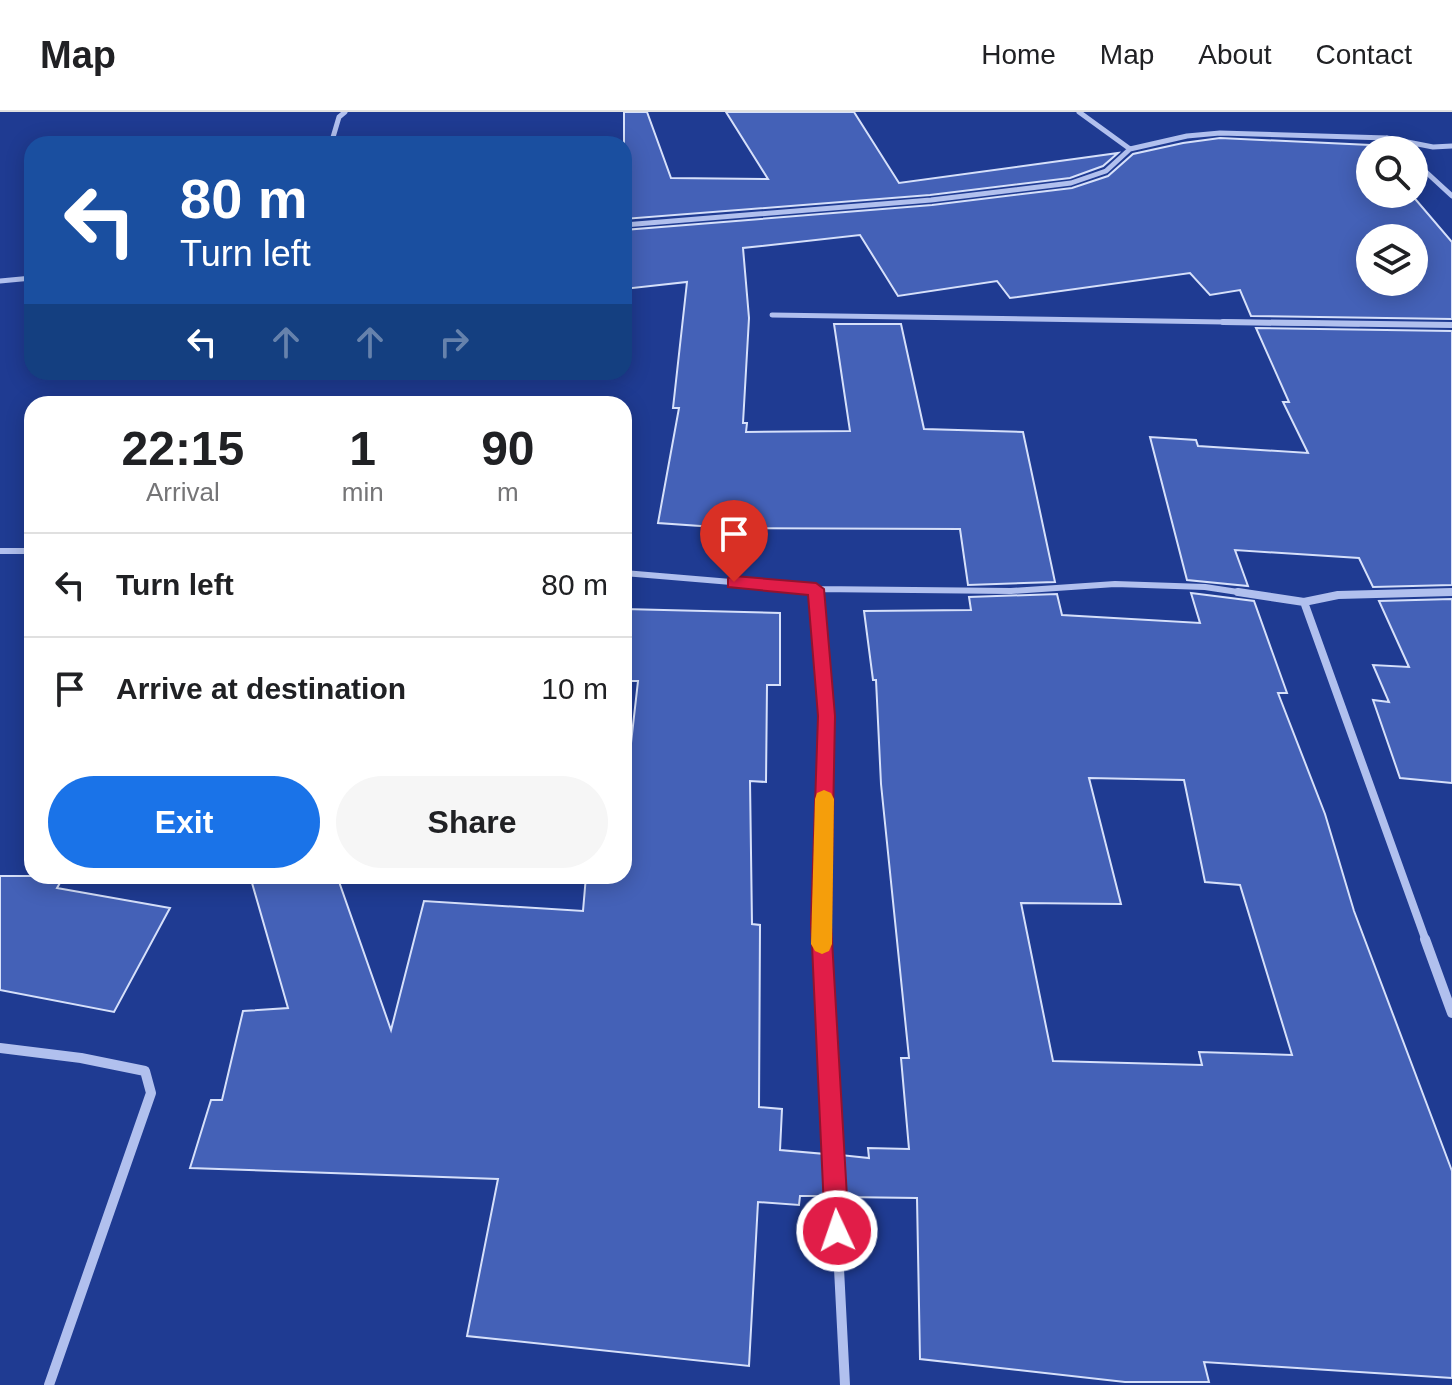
<!DOCTYPE html>
<html lang="en">
<head>
<meta charset="utf-8">
<style>
  :root { --surface:#fff; --page:#f6f6f6; --text:#202124; --muted:#757577; --line:#e0e0e0; --accent:#1a73e8 }
  body { margin:0; font-family:Arial,sans-serif; background:var(--page); color:var(--text); height:100vh; display:flex; flex-direction:column; font-size:30px; white-space:nowrap }
  * { box-sizing:border-box; margin:0 }
  p { font-size:26px; color:var(--muted) }
  .icon { flex:none; width:44px; height:44px; fill:none; stroke:currentColor; stroke-width:2; stroke-linecap:round; stroke-linejoin:round }
  .map { position:relative; flex:1; overflow:hidden }
  .sheet { position:absolute; left:24px; top:284px; width:608px; height:488px; display:flex; flex-direction:column; background:var(--surface); border-radius:24px; box-shadow:0 4px 20px #0003 }
  .sheet>* { flex:none }
  .banner { position:absolute; left:24px; top:24px; width:608px; height:244px; border-radius:24px; box-shadow:0 4px 20px #0003; background:#1a4fa0; color:#fff; overflow:hidden }
  .fabs { position:absolute; left:1356px; top:24px; display:grid; gap:16px }
  .fabs a { display:grid; place-items:center; width:72px; height:72px; border-radius:50%; background:var(--surface); box-shadow:0 4px 20px #0003; font-size:40px }
  .pin { position:absolute; display:grid; place-items:center; width:68px; height:68px; color:#fff; margin:-82px -34px; border-radius:50% 50% 50% 0; rotate:-45deg; box-shadow:0 0 8px #0007 }
  .pin .icon { rotate:45deg }
  .me { position:absolute; width:88px; margin:-44px; rotate:357deg; stroke-linejoin:round; filter:drop-shadow(0 0 6px #0008) }
  .turn { display:flex; align-items:center; gap:28px; height:168px; padding:0 24px; font-size:36px }
  .turn .icon { width:104px; height:104px; stroke-width:2.5 }
  .turn b { display:block; font-size:56px; line-height:68px }
  .lanes { display:flex; align-items:center; height:76px; padding:0 24px; background:#0003; justify-content:center; gap:40px; direction:ltr }
  .lanes .off { opacity:.35 }
  .eta { display:flex; justify-content:space-evenly; align-items:center; height:136px; text-align:center }
  .eta b { font-size:48px; font-weight:600; line-height:56px }
  .action { display:flex; gap:16px; margin-top:auto; padding:16px 24px }
  .action a { flex:1; height:92px; border-radius:48px; background:var(--accent); color:#fff; font-size:32px; font-weight:600; line-height:92px; text-align:center }
  .action a+a { background:var(--page); color:var(--text) }
  ul { padding:0; list-style:none }
  li { display:flex; align-items:center; gap:24px; height:104px; padding:0 24px; border-top:2px solid var(--line) }
  li div { flex:1 }
  li b { display:block; font-size:30px }
  li em { font-style:normal }
  header { display:flex; align-items:center; gap:48px; box-sizing:border-box; height:112px; padding:0 40px; background:var(--surface); border-bottom:2px solid var(--line) }
  header strong { font-size:38px }
  nav { display:flex; gap:44px; margin-inline-start:auto; font-size:28px }
  .map>svg:first-child { display:block }
  .building { fill:#4461b7; stroke:#d6e0fa; stroke-width:2; fill-rule:evenodd }
  .lines { fill:none; stroke-linecap:round; stroke-linejoin:round }
  .minor-far3 { stroke:#b1c0ee; stroke-width:5 }
  .minor-far2 { stroke:#b1c0ee; stroke-width:6 }
  .minor-far1 { stroke:#b1c0ee; stroke-width:8 }
  .minor { stroke:#b1c0ee; stroke-width:10 }
  .route { fill:#e11d48; stroke:#92132f; stroke-width:2 }
  .slow { fill:#f59e0b }
</style>
</head>
<body>
<header>
<strong>Map</strong>
<nav><a>Home</a><a>Map</a><a>About</a><a>Contact</a></nav>
</header>
<div class="map">
<svg width="1452" height="1273" viewBox="0 0 1452 1273">
  <rect width="100%" height="100%" fill="#1f3b92"/>
  <path class="building" d="M624,0H647L671,66L768,67L726,0H854L899,71L1118,41L1103,54L1070,66L930,83L624,107Z
    M1220,26L1370,33V82H1411L1452,130V207L1251,204L1240,178L1210,183L1190,161L1010,186L997,169L898,184L860,123L743,136L749,206L743,311H747L746,320L850,319L834,212H901L924,317L1023,320L1055,470L968,473L960,417L729,416L658,411L679,296H673L687,170L624,177V118L932,93L1072,76L1108,64L1133,42L1183,31ZM1370,126H1414V170H1370Z
    M1256,216L1452,219V473L1373,475L1359,446L1235,438L1248,474L1187,468L1150,325L1196,328L1198,334L1308,341L1283,290H1289Z
    M1191,481L1254,489L1287,581H1278L1325,702L1354,799L1452,1059V1266L1204,1250L1209,1270H1125L920,1247L917,1086L843,1085L841,1043L869,1046L868,1036L909,1037L901,946H909L881,672L876,568H873L864,499L971,498L969,485L1057,482L1062,503L1200,511ZM1089,666L1184,668L1205,770L1240,773L1292,943L1199,940L1202,953L1053,949L1021,791L1121,792Z
    M1452,487V671L1400,666L1373,588L1389,590L1373,553L1409,555L1379,489Z
    M624,497L780,501V573H767L766,670L750,669L752,812L760,813L759,995L782,997L780,1038L825,1042L827,1084H800L799,1093L758,1090L749,1254L467,1224L498,1067L190,1056L211,988H222L243,899L288,896L250,764H337L391,918L424,789L583,799L586,764H624V693L638,569H624Z
    M0,764H64L57,776L170,796L114,900L0,878Z"/>
  <g class="lines">
    <path class="minor-far3" d="M1079,0L1130,37
      M1387,26L1401,38
      M331,32L339,5L345,0
      M1414,49L1452,84
      M624,113L931,88L1071,71L1106,59L1130,37L1187,24L1220,21L1387,26L1433,35L1452,34
      M0,169L32,166
      M772,203L1359,212"/>
    <path class="minor-far2" d="M1223,210L1452,213
      M0,439H32
      M624,461L816,477L1011,479L1115,472L1205,475L1251,482
      M816,477V482
      M1378,482L1452,480"/>
    <path class="minor-far1" d="M816,480L826,604L822,829
      M1238,480L1304,490L1338,483L1452,480
      M1304,490L1426,829"/>
    <path class="minor" d="M822,827L845,1273
      M1425,827L1452,901
      M0,936L81,946L145,959L151,981L49,1273"/>
  </g>
  <path class="route" d="M734,464L816,471L824,477L835,604L831,811L849,1119L846,1128L837,1131L828,1128L825,1119L811,811L818,604L808,483L728,475V466Z"/>
  <path class="slow" d="M824,678L831,681L834,687L832,832L829,839L822,842L815,839L811,832L815,687L817,681Z"/>
</svg>
<div class="fabs">
<a><svg class="icon" aria-label="search" viewBox="0 0 24 24"><circle cx="10" cy="10" r="6"/><path d="M15 15l6 6"/></svg></a>
<a><svg class="icon" aria-label="layers" viewBox="0 0 24 24"><path d="M12 4l9 5-9 5-9-5zM3 14l9 5 9-5"/></svg></a>
</div>
<div class="pin" style="left:734px;top:470px;background:#d93025"><svg class="icon" aria-label="arrive" viewBox="0 0 24 24"><path d="M6 21V4h12l-3 4 3 4H6"/></svg></div>
<svg class="me" style="left:837px;top:1119px" viewBox="-20 -20 40 40"><circle r="17" fill="#e11d48" stroke="#fff" stroke-width="3"/><path d="M0-11L8 9 0 5-8 9z" fill="#fff"/></svg>
<div class="banner">
<div class="turn"><svg class="icon" aria-label="left" viewBox="0 0 24 24"><path d="M17 20v-9H6M10 6l-5 5 5 5"/></svg><div><b>80 m</b>Turn left</div></div>
<div class="lanes"><svg class="icon" aria-label="left" viewBox="0 0 24 24"><path d="M17 20v-9H6M10 6l-5 5 5 5"/></svg><svg class="icon off" aria-label="ahead" viewBox="0 0 24 24"><path d="M12 20V5M6 11l6-6 6 6"/></svg><svg class="icon off" aria-label="ahead" viewBox="0 0 24 24"><path d="M12 20V5M6 11l6-6 6 6"/></svg><svg class="icon off" aria-label="right" viewBox="0 0 24 24"><path d="M7 20v-9h11M14 6l5 5-5 5"/></svg></div>
</div>
<section class="sheet">
<div class="eta">
<div><b>22:15</b><p>Arrival</p></div>
<div><b>1</b><p>min</p></div>
<div><b>90</b><p>m</p></div>
</div>
<ul>
<li><svg class="icon" aria-label="left" viewBox="0 0 24 24"><path d="M17 20v-9H6M10 6l-5 5 5 5"/></svg><div><b>Turn left</b></div><em>80 m</em></li>
<li><svg class="icon" aria-label="arrive" viewBox="0 0 24 24"><path d="M6 21V4h12l-3 4 3 4H6"/></svg><div><b>Arrive at destination</b></div><em>10 m</em></li>
</ul>
<div class="action"><a>Exit</a><a>Share</a></div>
</section>
</div>
</body>
</html>
